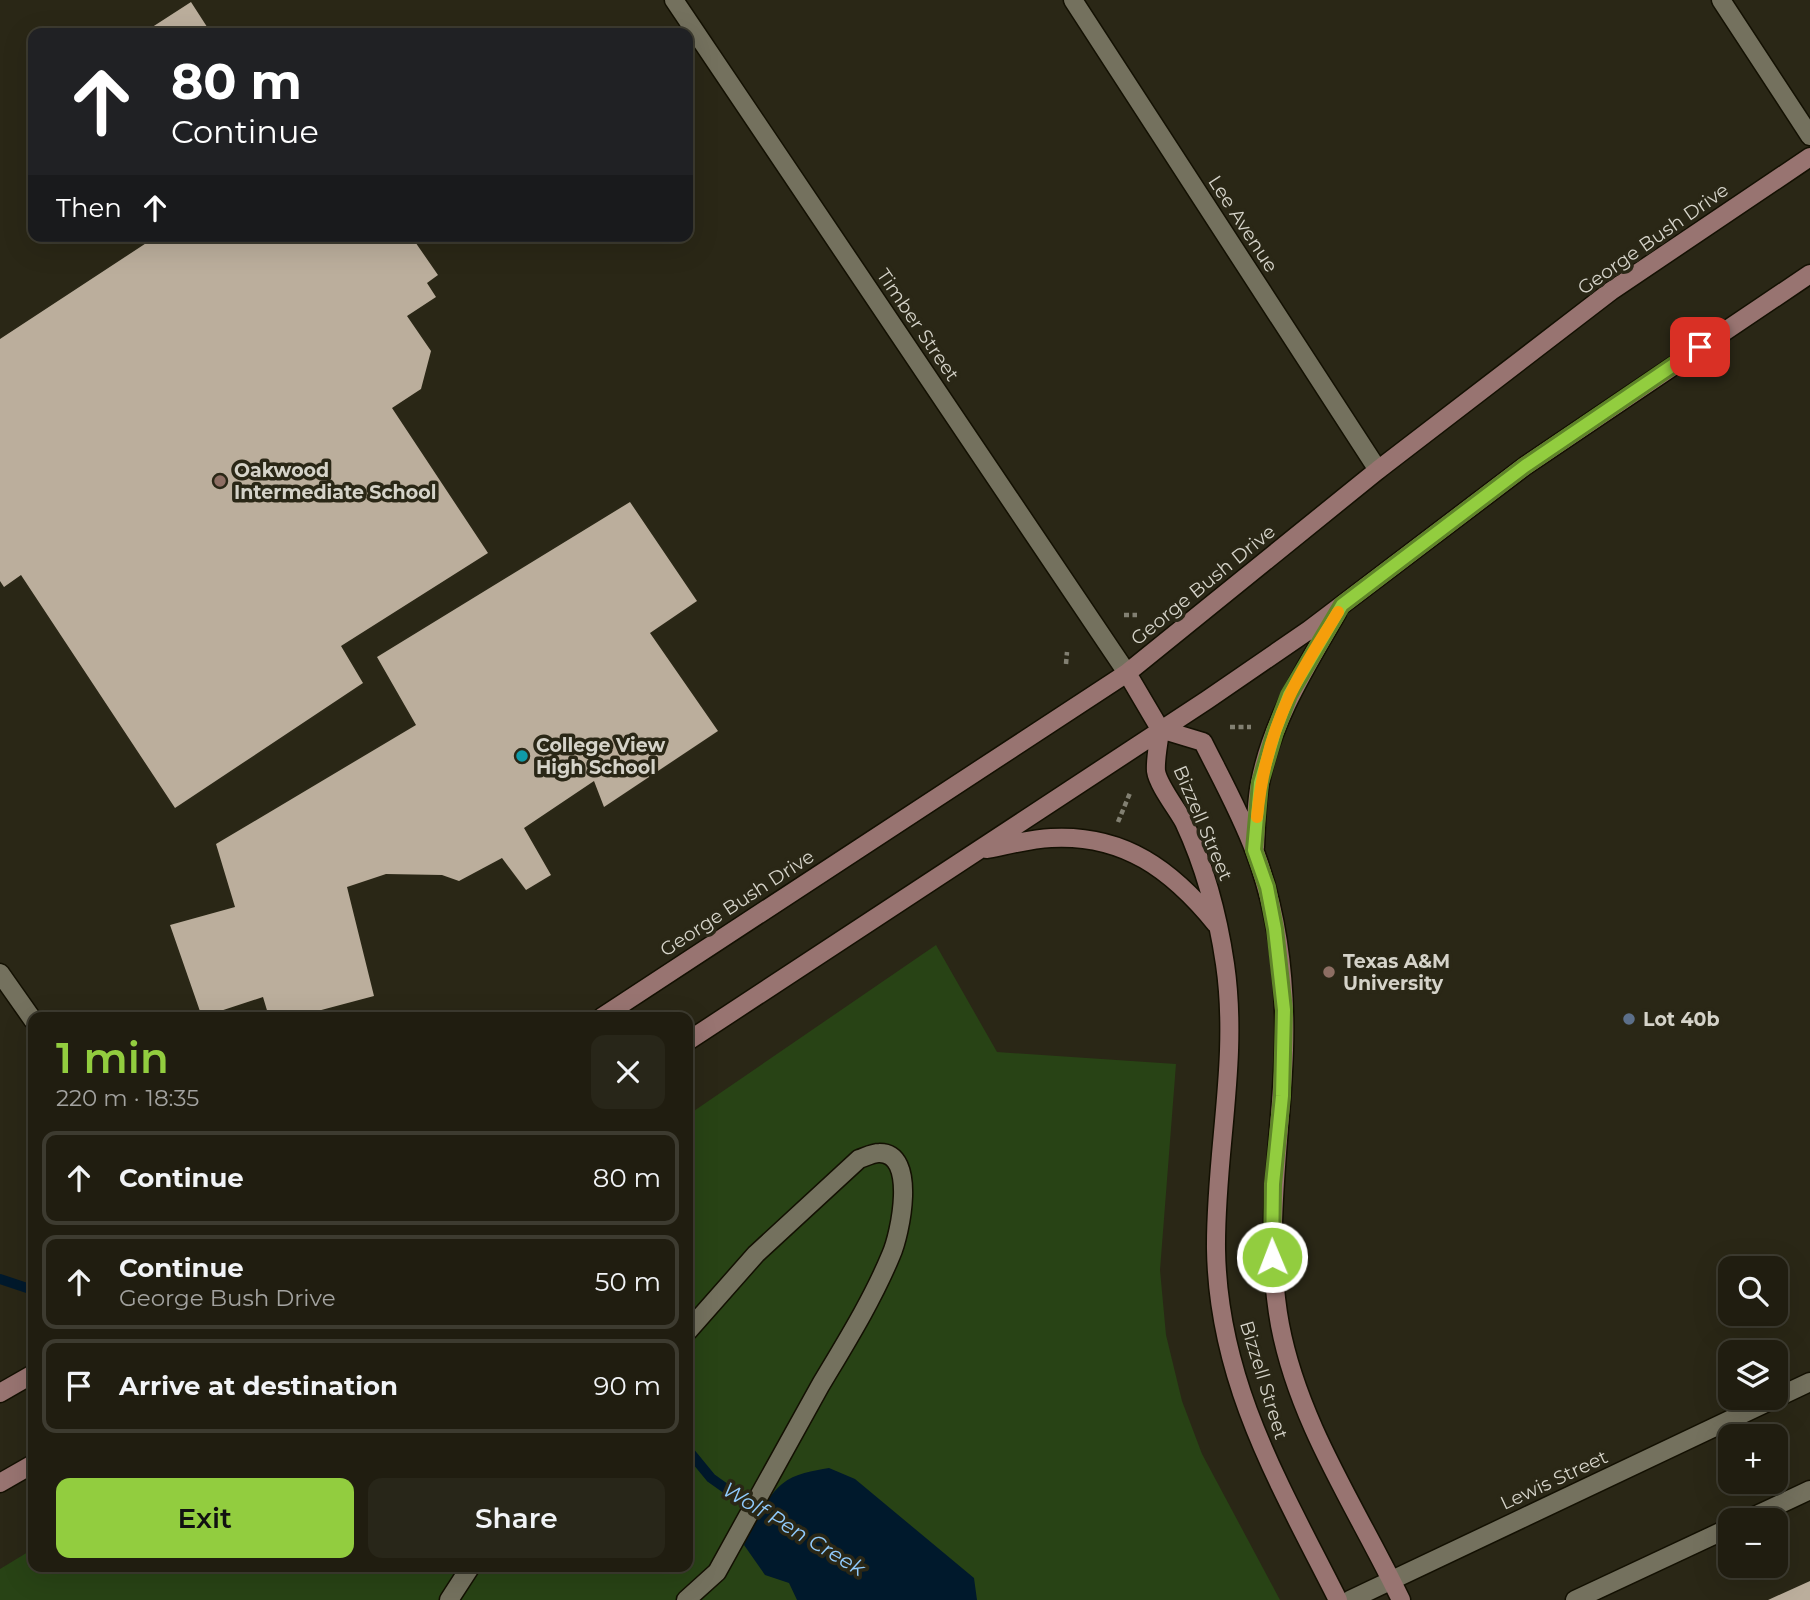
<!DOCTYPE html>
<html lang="en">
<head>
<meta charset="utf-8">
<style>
  :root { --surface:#201d10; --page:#282619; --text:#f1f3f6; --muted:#a2a29f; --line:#3d3b30; --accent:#92cd3f }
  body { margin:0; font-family:Montserrat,sans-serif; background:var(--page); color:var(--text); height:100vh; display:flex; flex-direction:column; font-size:26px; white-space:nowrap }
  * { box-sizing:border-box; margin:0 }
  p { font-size:23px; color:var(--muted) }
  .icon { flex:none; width:38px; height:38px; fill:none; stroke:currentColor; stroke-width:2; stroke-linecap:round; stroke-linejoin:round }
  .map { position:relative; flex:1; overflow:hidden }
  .panel { position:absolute; left:28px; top:1012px; width:665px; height:560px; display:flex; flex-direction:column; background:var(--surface); border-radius:14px; box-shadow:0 7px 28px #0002,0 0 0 2px var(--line) }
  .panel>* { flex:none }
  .hud { position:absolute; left:28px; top:28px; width:665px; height:214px; border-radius:14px; box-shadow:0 7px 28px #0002,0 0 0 2px var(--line); background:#202124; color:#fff; overflow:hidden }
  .buttons { position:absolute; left:1718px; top:1256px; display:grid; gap:14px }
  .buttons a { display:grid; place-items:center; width:70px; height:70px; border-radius:14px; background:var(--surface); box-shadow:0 7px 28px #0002,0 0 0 2px var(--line); font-size:35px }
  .pin { position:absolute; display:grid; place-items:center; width:60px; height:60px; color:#fff; margin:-30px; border-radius:14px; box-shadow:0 4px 10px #0006 }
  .me { position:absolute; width:77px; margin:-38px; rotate:359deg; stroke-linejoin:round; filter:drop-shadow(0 0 5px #0008) }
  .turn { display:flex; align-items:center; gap:24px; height:147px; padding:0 28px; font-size:32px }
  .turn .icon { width:91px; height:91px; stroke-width:2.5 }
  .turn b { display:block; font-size:49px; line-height:60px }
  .then { display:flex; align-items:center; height:66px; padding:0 28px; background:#0003; gap:14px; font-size:26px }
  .round { display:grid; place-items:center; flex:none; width:74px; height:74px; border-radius:14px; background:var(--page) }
  .headline { display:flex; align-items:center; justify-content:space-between; height:119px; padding:0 28px }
  h1 { font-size:42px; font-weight:600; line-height:52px; color:var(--accent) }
  .button { display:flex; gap:14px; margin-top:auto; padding:14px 28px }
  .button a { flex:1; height:80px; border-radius:14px; background:var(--accent); color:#111; font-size:28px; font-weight:600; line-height:80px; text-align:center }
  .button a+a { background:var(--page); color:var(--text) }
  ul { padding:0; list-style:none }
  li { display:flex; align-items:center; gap:21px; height:94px; margin:0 14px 10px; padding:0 14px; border:4px solid var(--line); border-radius:14px }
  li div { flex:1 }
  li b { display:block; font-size:26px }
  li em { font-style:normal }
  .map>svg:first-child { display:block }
  .green { fill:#284315 }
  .water { fill:#00192c }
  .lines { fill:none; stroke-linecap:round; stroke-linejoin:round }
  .stream { stroke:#00192c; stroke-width:10 }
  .building { fill:#bbae9c }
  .lane-casing { stroke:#131002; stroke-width:21 }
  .street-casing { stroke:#131002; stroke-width:21 }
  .secondary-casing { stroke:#131002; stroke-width:21 }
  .path { stroke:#828072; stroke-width:4.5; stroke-dasharray:5 3.5; stroke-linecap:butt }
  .lane { stroke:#74715e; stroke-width:18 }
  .street { stroke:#74715e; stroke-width:18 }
  .secondary { stroke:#987471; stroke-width:18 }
  .route-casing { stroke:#5f8529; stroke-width:18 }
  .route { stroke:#92cd3f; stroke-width:12 }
  .slow { stroke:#f59e0b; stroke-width:12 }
  .education-dot { fill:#8d6e63; stroke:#2a2716; stroke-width:2.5 }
  .culture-dot { fill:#0f9aa8; stroke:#2a2716; stroke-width:2.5 }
  .service-dot { fill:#5c6f8a; stroke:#2a2716; stroke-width:2.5 }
  .labels { text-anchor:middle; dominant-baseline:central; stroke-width:7; stroke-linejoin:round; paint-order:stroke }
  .street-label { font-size:19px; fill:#d5d3c9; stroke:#2a2716 }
  .poi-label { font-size:19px; font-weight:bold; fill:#d5d3c9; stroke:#2a2716; text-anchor:start }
  .water-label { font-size:21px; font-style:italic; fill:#90cafc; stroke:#2a2716 }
</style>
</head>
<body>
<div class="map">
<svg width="1810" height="1600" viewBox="0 0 1810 1600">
  <rect width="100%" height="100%" fill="#2a2716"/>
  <path class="green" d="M936,945L997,1052L1176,1064L1160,1270L1166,1335L1182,1401L1202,1454L1280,1600H0V1569L33,1549V1566H688V1115Z"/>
  <path class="water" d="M829,1468L855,1479L974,1578L977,1600H797L789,1583L765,1575L744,1545C751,1527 767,1496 782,1484C795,1473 813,1471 829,1468Z"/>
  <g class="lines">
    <path class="stream" d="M0,1279L33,1290
      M688,1450L711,1478L756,1510"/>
  </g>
  <path class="building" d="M191,2L211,33H143Z
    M157,236H333L335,239L340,236H411L438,275L427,283L436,297L407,316L431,351L421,389L392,408L488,553L341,646L363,683L175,808L21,575L4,587L0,581V339Z
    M630,502L697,601L650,633L718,731L604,807L594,781L524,828L551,875L526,890L502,858L459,881L442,875L386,874L347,887L374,996L295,1017H269L263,997L202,1017L170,925L235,907L216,844L416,725L377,657Z
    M1810,1581V1600H1768Z"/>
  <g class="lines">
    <defs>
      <path id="lane" d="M449,1600L471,1566
        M686,1600L717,1572C751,1510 785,1448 820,1386C845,1344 872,1301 891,1255C900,1235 918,1152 879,1153C873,1153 865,1157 859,1159L756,1254L688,1331"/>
      <path id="street" d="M674,0L1127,673
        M1073,0L1378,470
        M1721,0L1810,136
        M0,973L33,1020
        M1776,1398L1810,1382
        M1744,1521L1810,1490
        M1350,1600L1776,1398
        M1575,1600L1731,1527"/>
      <path id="secondary" d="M1127,673L1160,729
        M1160,729L1203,742C1221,778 1241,814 1255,852C1278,914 1286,984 1284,1050C1281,1142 1263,1233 1280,1325C1299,1425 1358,1510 1401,1600
        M1160,729C1159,742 1155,759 1156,771C1158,785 1177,809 1184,822C1205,867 1218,916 1225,964C1239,1060 1215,1153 1216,1249C1218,1382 1280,1485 1338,1600
        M1255,847C1256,826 1256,803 1260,783C1272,720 1306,667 1337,613
        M987,849C1008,845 1030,839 1051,838C1124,834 1172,870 1216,924
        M602,1017L1127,673L1378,470L1611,291L1810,157
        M688,1041L1207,700L1309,630L1525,466L1810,274
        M0,1393L33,1374
        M0,1483L33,1464"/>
    </defs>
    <use href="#lane" class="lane-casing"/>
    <use href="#street" class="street-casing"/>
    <use href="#secondary" class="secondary-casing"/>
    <path class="path" d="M1124,615H1137
      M1066,664L1067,652
      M1230,727H1251
      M1118,822L1130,793"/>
    <use href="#lane" class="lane"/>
    <use href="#street" class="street"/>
    <use href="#secondary" class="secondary"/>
  </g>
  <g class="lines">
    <defs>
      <path id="route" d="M1272,1257L1273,1184L1282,1096L1284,1010L1275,929L1267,887L1254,850L1260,783L1275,732L1289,695L1342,605L1525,466L1700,347"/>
    </defs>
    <use href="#route" class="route-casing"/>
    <use href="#route" class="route"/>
    <path class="slow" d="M1257,817C1261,776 1271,735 1289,697C1302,668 1321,640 1338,612"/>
  </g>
  <g class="education-dot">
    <circle cx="220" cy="481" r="7"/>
    <circle cx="1329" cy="972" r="7"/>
  </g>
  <circle class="culture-dot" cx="522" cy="756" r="7"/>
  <circle class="service-dot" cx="1629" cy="1019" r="7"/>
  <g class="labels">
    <g class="street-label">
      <text transform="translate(1243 224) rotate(57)">Lee Avenue</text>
      <text transform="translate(1653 239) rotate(-35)">George Bush Drive</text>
      <text transform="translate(918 325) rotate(56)">Timber Street</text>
      <text transform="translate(1203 585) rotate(-39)">George Bush Drive</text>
      <text transform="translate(1203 823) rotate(67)">Bizzell Street</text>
      <text transform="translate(737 903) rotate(-33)">George Bush Drive</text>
      <text transform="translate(1264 1380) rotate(73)">Bizzell Street</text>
      <text transform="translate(1554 1480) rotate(-25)">Lewis Street</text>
    </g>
    <g class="poi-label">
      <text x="234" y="470">Oakwood<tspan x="234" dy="22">Intermediate School</tspan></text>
      <text x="536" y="745">College View<tspan x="536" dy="22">High School</tspan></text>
      <text x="1343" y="961">Texas A&amp;M<tspan x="1343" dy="22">University</tspan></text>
      <text x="1643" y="1019">Lot 40b</text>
    </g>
    <g class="water-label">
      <text transform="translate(794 1529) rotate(31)">Wolf Pen Creek</text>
    </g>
  </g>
</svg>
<div class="buttons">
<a><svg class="icon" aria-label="search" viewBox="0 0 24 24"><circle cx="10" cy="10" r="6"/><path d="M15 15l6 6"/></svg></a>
<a><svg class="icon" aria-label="layers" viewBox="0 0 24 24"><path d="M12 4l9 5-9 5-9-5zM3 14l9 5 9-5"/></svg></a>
<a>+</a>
<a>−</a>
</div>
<div class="pin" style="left:1700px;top:347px;background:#d93025"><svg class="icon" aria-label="arrive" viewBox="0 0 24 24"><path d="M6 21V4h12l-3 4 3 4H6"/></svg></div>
<svg class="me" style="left:1272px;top:1257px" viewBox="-20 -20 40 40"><circle r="17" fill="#92cd3f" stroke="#fff" stroke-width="3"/><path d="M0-11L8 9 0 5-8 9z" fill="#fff"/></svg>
<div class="hud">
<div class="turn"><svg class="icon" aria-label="ahead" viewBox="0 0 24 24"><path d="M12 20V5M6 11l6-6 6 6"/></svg><div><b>80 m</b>Continue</div></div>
<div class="then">Then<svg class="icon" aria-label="ahead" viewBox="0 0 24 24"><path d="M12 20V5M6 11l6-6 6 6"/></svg></div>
</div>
<section class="panel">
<div class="headline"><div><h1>1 min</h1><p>220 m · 18:35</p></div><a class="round"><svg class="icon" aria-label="close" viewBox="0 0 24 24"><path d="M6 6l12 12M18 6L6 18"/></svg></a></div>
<ul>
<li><svg class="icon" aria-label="ahead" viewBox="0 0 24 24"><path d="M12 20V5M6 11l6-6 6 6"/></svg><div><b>Continue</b></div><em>80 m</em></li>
<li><svg class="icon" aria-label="ahead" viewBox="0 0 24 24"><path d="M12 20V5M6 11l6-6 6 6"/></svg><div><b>Continue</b><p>George Bush Drive</p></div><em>50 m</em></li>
<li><svg class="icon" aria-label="arrive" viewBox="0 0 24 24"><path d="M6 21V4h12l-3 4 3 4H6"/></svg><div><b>Arrive at destination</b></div><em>90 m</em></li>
</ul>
<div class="button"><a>Exit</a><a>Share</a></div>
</section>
</div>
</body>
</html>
